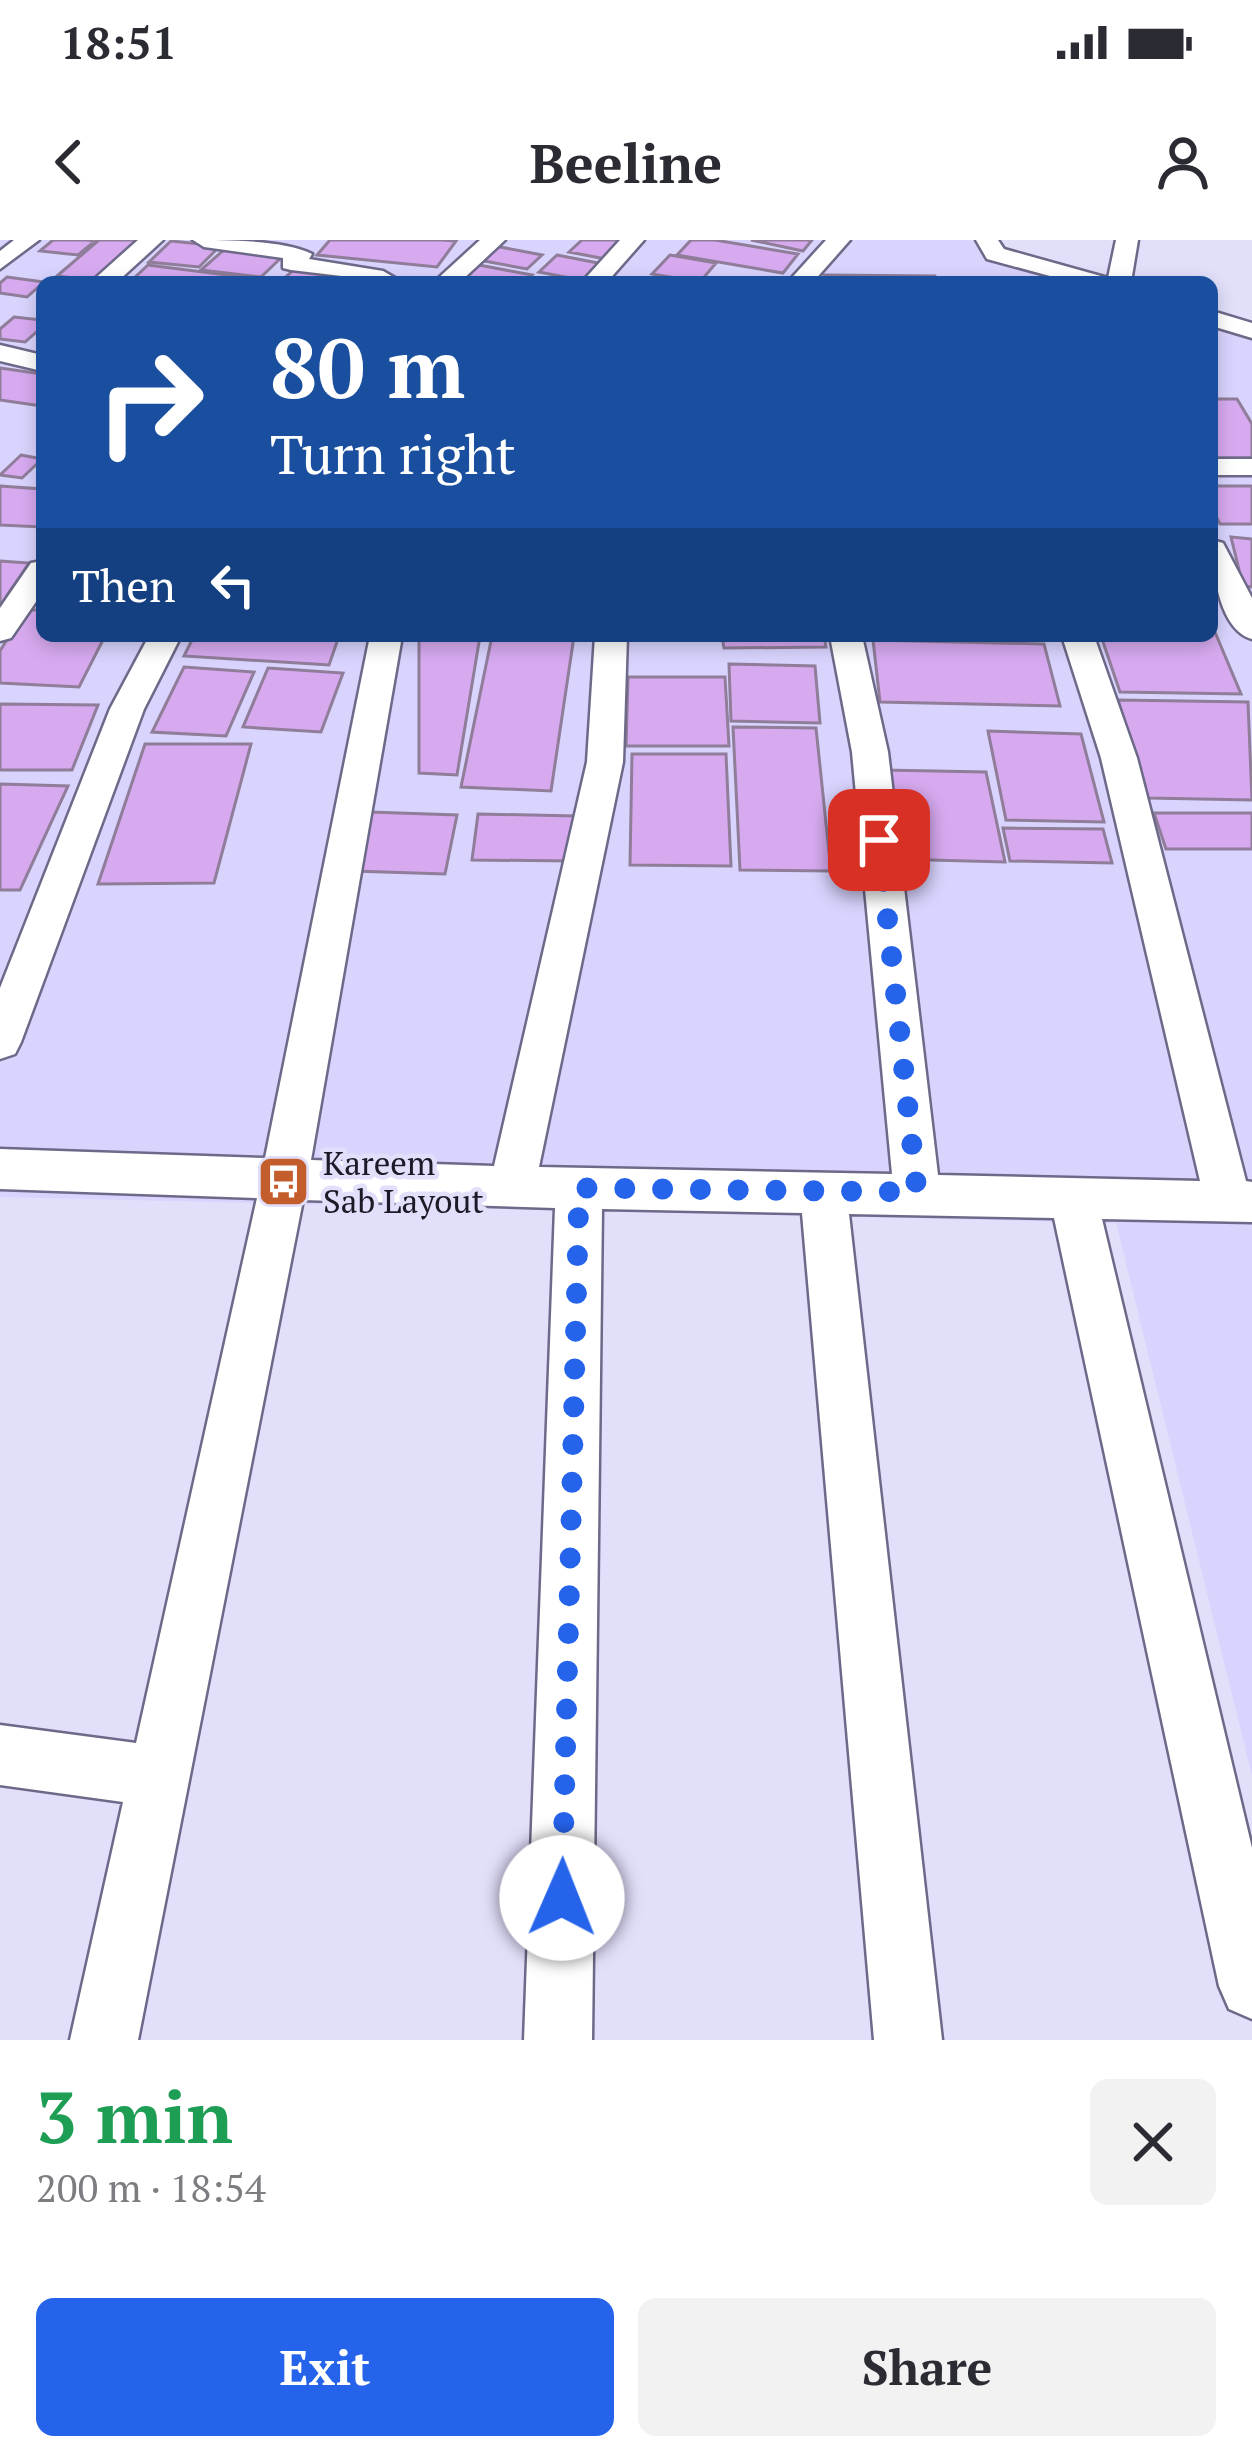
<!DOCTYPE html>
<html lang="en">
<head>
<meta charset="utf-8">
<style>
  :root { --surface:#fff; --page:#f2f2f3; --text:#2b2b33; --muted:#7c7c81; --accent:#2563eb }
  body { margin:0; font-family:"PT Serif",serif; background:var(--page); color:var(--text); height:100vh; display:flex; flex-direction:column; font-size:45px; white-space:nowrap }
  * { box-sizing:border-box; margin:0 }
  p { font-size:39px; color:var(--muted) }
  .icon { flex:none; width:66px; height:66px; fill:none; stroke:currentColor; stroke-width:2; stroke-linecap:round; stroke-linejoin:round }
  .map { position:relative; height:1800px; overflow:hidden }
  .details { display:flex; flex-direction:column; background:var(--surface); flex:1 }
  .details>* { flex:none }
  .banner { position:absolute; left:36px; top:36px; width:1182px; height:366px; border-radius:18px; box-shadow:0 6px 18px #0003; background:#1a4fa0; color:#fff; overflow:hidden }
  .pin { position:absolute; display:grid; place-items:center; width:102px; height:102px; color:#fff; margin:-51px; border-radius:24px; box-shadow:0 6px 18px #0006 }
  .me { position:absolute; width:132px; margin:-66px; rotate:1deg; stroke-linejoin:round; filter:drop-shadow(0 0 9px #0008) }
  .turn { display:flex; align-items:center; gap:42px; height:252px; padding:0 36px; font-size:54px }
  .turn .icon { width:156px; height:156px; stroke-width:2.5 }
  .turn b { display:block; font-size:84px; line-height:102px }
  .then { display:flex; align-items:center; height:114px; padding:0 36px; background:#0003; gap:24px; font-size:45px }
  .round { display:grid; place-items:center; flex:none; width:126px; height:126px; border-radius:18px; background:var(--page) }
  .overview { display:flex; align-items:center; justify-content:space-between; height:204px; padding:0 36px }
  h1 { font-size:72px; font-weight:800; line-height:90px; color:#1e9e55 }
  .button { display:flex; gap:24px; margin-top:auto; padding:24px 36px }
  .button a { flex:1; height:138px; border-radius:18px; background:var(--accent); color:#fff; font-size:48px; font-weight:800; line-height:138px; text-align:center }
  .button a+a { background:var(--page); color:var(--text) }
  .status { display:flex; justify-content:space-between; align-items:center; height:84px; padding:0 60px; background:var(--surface); direction:ltr }
  .status svg { height:33px; fill:currentColor }
  header { display:flex; justify-content:space-between; align-items:center; height:156px; padding:0 36px; background:var(--surface); font-size:54px; font-weight:800 }
  .map>svg:first-child { display:block }
  .built { fill:#d8d4fe }
  .building { fill:#d7aaf0; stroke:#8f7d99; stroke-width:3 }
  .lines { fill:none; stroke-linecap:round; stroke-linejoin:round }
  .minor-casing { stroke:#6d6988; stroke-width:5 }
  .minor { fill:#fff; fill-rule:evenodd }
  .route { stroke:#2563eb; stroke-width:21; stroke-dasharray:0 37.8 }
  .labels { text-anchor:middle; dominant-baseline:central; stroke-width:9; stroke-linejoin:round; paint-order:stroke }
  .poi-label { font-size:33px; fill:#1c1a27; stroke:#e2dffb; text-anchor:start }
</style>
</head>
<body>
<div class="status"><b>18:51</b><svg viewBox="0 0 49 12"><path d="M0 12V9h3v3zM5 12V6h3v6zM10 12V3h3v9zM15 12V0h3v12zM26 1h20v11H26zM47 4h2v5h-2z"/></svg></div>
<header><svg class="icon" aria-label="back" viewBox="0 0 24 24"><path d="M15 5l-7 7 7 7"/></svg>Beeline<svg class="icon" aria-label="person" viewBox="0 0 24 24"><circle cx="12" cy="8" r="4"/><path d="M4 21q1-7 8-7t8 7"/></svg></header>
<div class="map">
<svg width="1252" height="1800" viewBox="0 0 1252 1800">
  <rect width="100%" height="100%" fill="#e2dffb"/>
  <path class="built" d="M0,0H969L1106,42H42V396H1212V74L1252,87V1536L1116,983L0,957Z"/>
  <path class="building" d="M53,0H87L95,1L78,15L40,11Z
    M99,0H144L99,41L57,36Z
    M330,0H442L456,1L437,27L317,15Z
    M582,0H624L606,19L569,12Z
    M691,0H715L798,14L783,33L677,15Z
    M751,0H812L803,11Z
    M171,1L220,6L199,27L149,22Z
    M495,6L542,15L527,29L479,20Z
    M226,8L284,15L261,37L201,30Z
    M557,15L608,25L591,42L539,32Z
    M670,15L716,23L700,42L652,34Z
    M148,25L258,39L132,40Z
    M479,25L532,35L525,42H459Z
    M297,27L384,40L280,42Z
    M824,35L935,36L937,42H825Z
    M7,37L44,42L27,57L0,53V43Z
    M14,77L42,80V87L25,102L0,99V89Z
    M0,128L42,134V166L0,160Z
    M1212,159H1237L1252,184V218H1212Z
    M21,215L42,219L22,238L0,235Z
    M0,246L42,249V287L0,285Z
    M1212,246H1252V284H1220L1212,268Z
    M1231,297L1252,299V347L1243,346Z
    M0,321L29,323L0,366Z
    M25,370H42V396H105L79,447L0,443V411Z
    M1212,385L1241,454L1120,452L1101,396H1212Z
    M194,396H339L329,425L184,416Z
    M419,396H480L457,535L419,533Z
    M492,396H574L551,551L461,547Z
    M722,396H824L826,407L724,408Z
    M873,400L1044,404L1060,466L880,462Z
    M729,424L815,426L820,483L731,481Z
    M184,427L254,432L226,496L152,492Z
    M268,428L343,433L321,492L243,487Z
    M628,437H725L729,506H626Z
    M1118,460L1248,462L1252,560L1148,558Z
    M0,464L98,465L72,530H0Z
    M733,487L816,488L831,631L740,630Z
    M988,491L1081,494L1104,582L1006,580Z
    M145,504H251L214,643L98,644Z
    M632,514H726L731,626L630,625Z
    M881,530L986,532L1005,622L893,619Z
    M0,544L68,546L20,650H0Z
    M369,572L457,575L445,634L354,631Z
    M1154,573H1252V609H1166Z
    M478,574L576,576L572,621L472,620Z
    M1003,588L1103,589L1112,623L1010,621Z"/>
  <g class="lines">
    <defs>
      <path id="minor" d="M14,0H39L0,29V11Z
        M138,0H163L117,42H91Z
        M193,0C227,0 285,0 312,14L309,19L383,31L395,38L392,42L291,30L283,28V18L204,7Z
        M480,0H505L460,42H434Z
        M620,0H644L607,42H582Z
        M826,0H850L813,42H788Z
        M976,0H998L1004,9L1108,38L1116,0H1138L1131,42H1072L987,19Z
        M1212,71L1252,83V98L1212,86Z
        M0,105L42,115V131L0,121Z
        M1212,219H1252V235H1212Z
        M1212,300L1223,303L1252,358V399C1219,390 1212,329 1212,300Z
        M42,321V353L11,398L0,401V368L31,323Z
        M149,396H181L144,469L21,802L15,814L0,819V748L110,469Z
        M370,396H402L311,920L494,926L587,522L595,396H627L623,522L539,927L892,934L852,512L830,396H862L888,512L938,935L1200,941L1101,518L1062,396H1094L1137,518L1246,941L1252,942V982L1102,979L1252,1608V1779L1229,1769L1219,1746L1054,978L849,974L942,1800H874L802,973L602,969L592,1800H524L555,968L303,960L138,1800H70L123,1562L0,1545V1485L136,1503L257,958L0,949V909L265,918Z"/>
    </defs>
    <use href="#minor" class="minor-casing"/>
    <use href="#minor" class="minor"/>
  </g>
  <g class="lines">
    <path class="route" d="M562,1658L579,948L917,952L879,600"/>
  </g>
  <defs>
    <symbol id="bus-square" viewBox="-11 -11 22 22"><rect x="-9" y="-9" width="18" height="18" rx="4" fill="#c35e2c" stroke="#e2dffb"/><path d="M-5-6H5V4H4V6H2V4H-2V6H-4V4H-5ZM-3.5-4V0h7V-4ZM-3.5 1.2v1.5H-2V1.2ZM2 1.2v1.5H3.5V1.2Z" fill="#fff"/></symbol>
  </defs>
  <g fill-rule="evenodd">
    <use href="#bus-square" x="254" y="912" width="59" height="59"/>
  </g>
  <g class="labels">
    <g class="poi-label">
      <text x="323" y="922">Kareem<tspan x="323" dy="38">Sab Layout</tspan></text>
    </g>
  </g>
</svg>
<div class="pin" style="left:879px;top:600px;background:#d93025"><svg class="icon" aria-label="arrive" viewBox="0 0 24 24"><path d="M6 21V4h12l-3 4 3 4H6"/></svg></div>
<svg class="me" style="left:562px;top:1658px" viewBox="-20 -20 40 40"><circle r="19" fill="#fff"/><path d="M0-13L10 11 0 6-10 11z" fill="#2563eb"/></svg>
<div class="banner">
<div class="turn"><svg class="icon" aria-label="right" viewBox="0 0 24 24"><path d="M7 20v-9h11M14 6l5 5-5 5"/></svg><div><b>80 m</b>Turn right</div></div>
<div class="then">Then<svg class="icon" aria-label="left" viewBox="0 0 24 24"><path d="M17 20v-9H6M10 6l-5 5 5 5"/></svg></div>
</div>
</div>
<section class="details">
<div class="overview"><div><h1>3 min</h1><p>200 m · 18:54</p></div><a class="round"><svg class="icon" aria-label="close" viewBox="0 0 24 24"><path d="M6 6l12 12M18 6L6 18"/></svg></a></div>
<div class="button"><a>Exit</a><a>Share</a></div>
</section>
</body>
</html>
